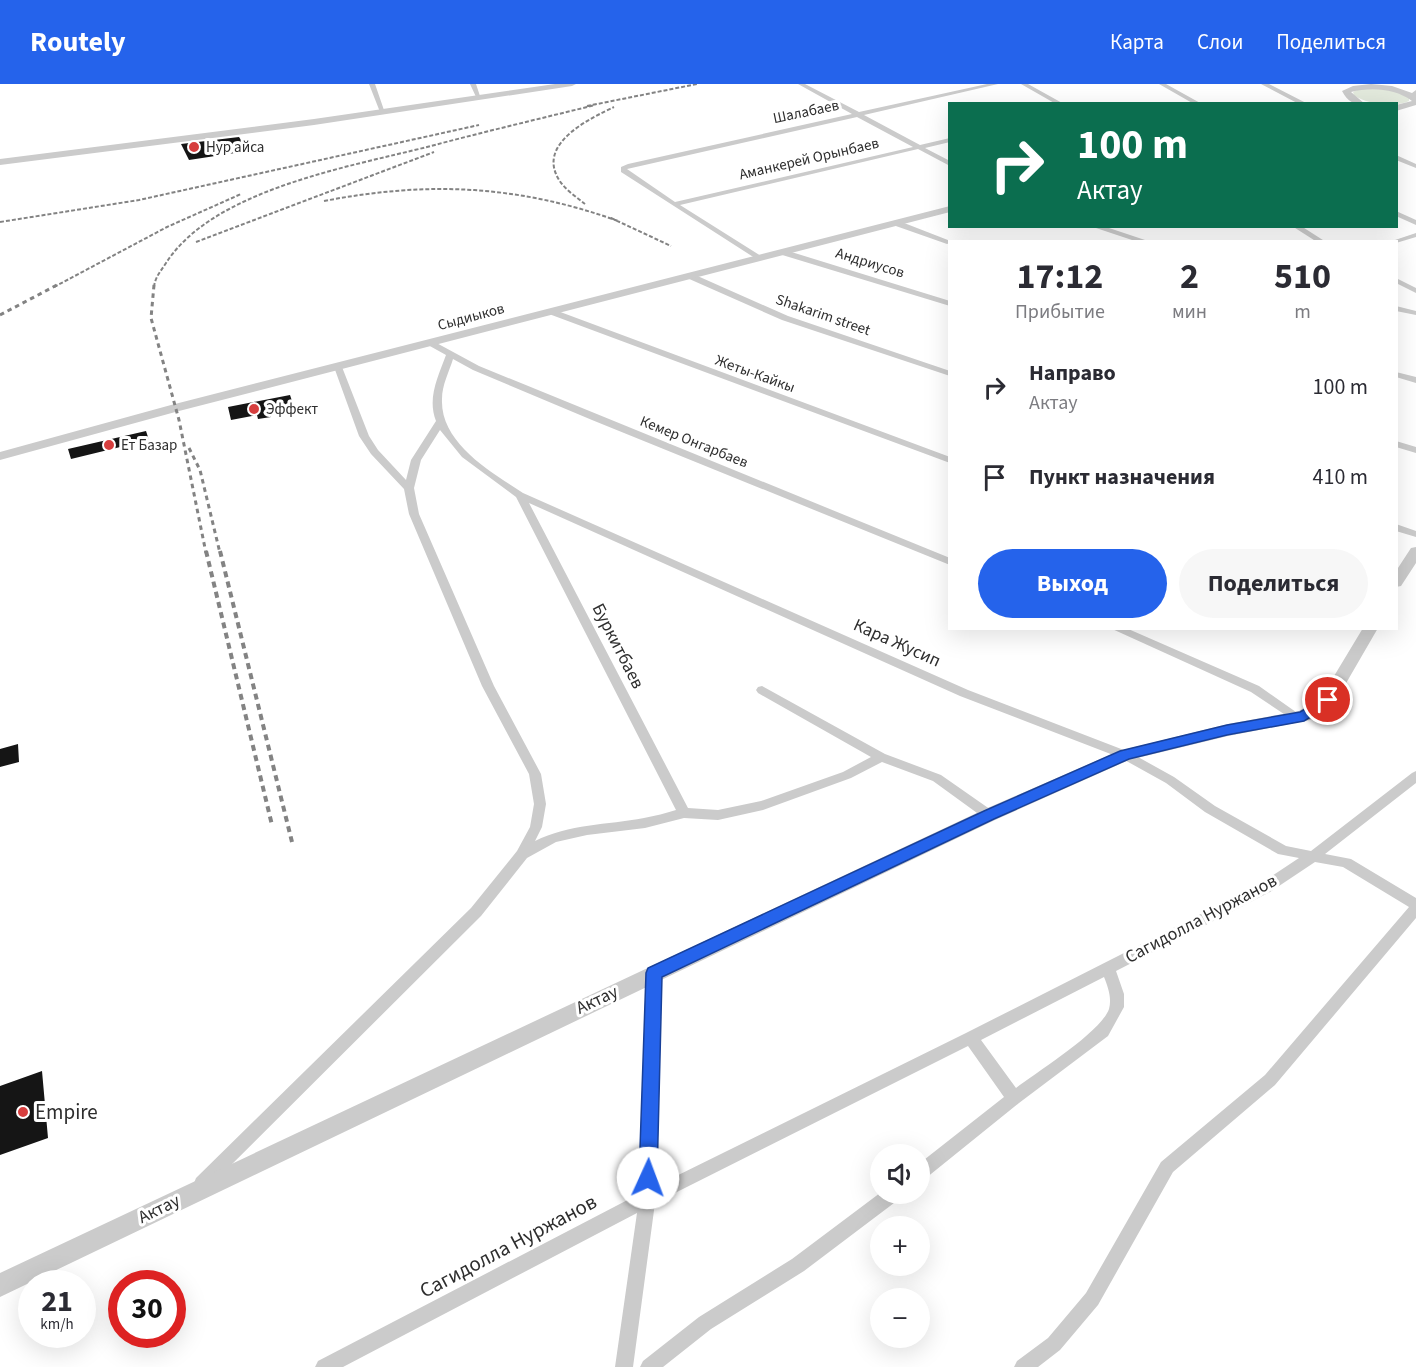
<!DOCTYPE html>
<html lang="ru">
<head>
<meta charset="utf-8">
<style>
  :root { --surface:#fff; --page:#f7f7f7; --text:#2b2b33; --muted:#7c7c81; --accent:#2563eb }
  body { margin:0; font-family:"Source Sans 3",sans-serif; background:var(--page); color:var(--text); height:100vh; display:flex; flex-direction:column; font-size:22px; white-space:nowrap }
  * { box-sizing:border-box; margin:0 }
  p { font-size:20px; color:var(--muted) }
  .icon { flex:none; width:33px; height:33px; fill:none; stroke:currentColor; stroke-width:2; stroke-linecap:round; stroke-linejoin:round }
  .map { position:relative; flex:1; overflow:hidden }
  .drawer { position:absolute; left:948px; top:156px; width:450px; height:390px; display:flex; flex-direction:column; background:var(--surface); border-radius:0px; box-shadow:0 6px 24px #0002 }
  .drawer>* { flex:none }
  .hud { position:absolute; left:948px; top:18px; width:450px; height:126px; border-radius:0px; box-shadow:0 6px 24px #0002; background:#0b6e4f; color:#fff; overflow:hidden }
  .fabs { position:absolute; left:870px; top:1060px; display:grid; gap:12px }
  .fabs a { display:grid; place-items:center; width:60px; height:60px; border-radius:50%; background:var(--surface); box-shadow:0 6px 24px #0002; font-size:30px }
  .speed { position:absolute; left:18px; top:1186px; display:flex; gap:12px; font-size:30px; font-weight:700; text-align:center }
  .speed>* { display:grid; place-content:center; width:78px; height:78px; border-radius:50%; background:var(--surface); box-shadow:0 6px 24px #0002; line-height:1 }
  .speed small { font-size:15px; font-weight:400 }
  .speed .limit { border:9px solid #d22; background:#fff; color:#111 }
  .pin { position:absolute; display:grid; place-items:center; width:51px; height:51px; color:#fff; margin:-26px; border:3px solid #fff; border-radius:50%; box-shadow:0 2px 6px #0007 }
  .me { position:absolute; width:66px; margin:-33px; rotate:2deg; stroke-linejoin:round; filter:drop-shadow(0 0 4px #0008) }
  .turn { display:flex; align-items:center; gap:21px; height:126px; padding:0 30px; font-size:27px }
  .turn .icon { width:78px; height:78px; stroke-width:2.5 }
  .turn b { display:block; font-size:42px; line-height:51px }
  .eta { display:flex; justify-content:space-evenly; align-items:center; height:102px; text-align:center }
  .eta b { font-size:36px; font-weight:700; line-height:42px }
  .primary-button { display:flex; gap:12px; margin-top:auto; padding:12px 30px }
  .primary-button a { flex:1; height:69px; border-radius:36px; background:var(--accent); color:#fff; font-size:24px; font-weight:700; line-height:69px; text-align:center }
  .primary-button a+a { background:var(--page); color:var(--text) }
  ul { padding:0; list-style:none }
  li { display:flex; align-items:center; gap:18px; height:90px; padding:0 30px }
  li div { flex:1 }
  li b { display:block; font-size:22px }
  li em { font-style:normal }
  header { display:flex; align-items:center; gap:36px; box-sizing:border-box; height:84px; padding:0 30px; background:var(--accent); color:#fff }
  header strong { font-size:28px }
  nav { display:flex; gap:33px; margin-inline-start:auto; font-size:21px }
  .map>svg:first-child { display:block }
  .green { fill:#e3eadd }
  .building { fill:#151515 }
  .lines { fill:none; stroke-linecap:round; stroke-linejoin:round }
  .minor { fill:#cbcbcb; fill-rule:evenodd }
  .tertiary { fill:#cbcbcb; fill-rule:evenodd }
  .rail-far2 { stroke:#838383; stroke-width:2; stroke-dasharray:4 2; stroke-linecap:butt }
  .rail-far1 { stroke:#838383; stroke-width:3; stroke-dasharray:4.5 4; stroke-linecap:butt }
  .rail { stroke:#838383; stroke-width:4; stroke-dasharray:6 4.5; stroke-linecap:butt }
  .route { fill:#2563eb; stroke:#184099; stroke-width:1.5 }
  .poi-dot { fill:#d63e3e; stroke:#fff; stroke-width:2 }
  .labels { text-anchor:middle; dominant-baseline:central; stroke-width:6; stroke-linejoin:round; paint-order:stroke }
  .far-street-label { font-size:15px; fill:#2e2e2e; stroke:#fff }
  .far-poi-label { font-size:15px; fill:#2e2e2e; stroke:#fff; text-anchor:start }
  .street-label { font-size:18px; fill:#2e2e2e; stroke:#fff }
  .near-poi-label { font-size:21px; fill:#2e2e2e; stroke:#fff; text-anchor:start }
  .near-street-label { font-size:21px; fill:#2e2e2e; stroke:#fff }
</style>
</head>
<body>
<header>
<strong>Routely</strong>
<nav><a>Карта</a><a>Слои</a><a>Поделиться</a></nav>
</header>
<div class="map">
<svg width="1416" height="1283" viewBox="0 0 1416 1283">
  <rect width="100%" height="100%" fill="#fff"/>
  <path class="green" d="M1361,4L1394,6L1409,14V17C1398,23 1366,21 1354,11L1353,8Z"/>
  <path class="building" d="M239,53L248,67L189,76L181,60Z
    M290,311L294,323L269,328L271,333L258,335L257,331L231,336L228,323Z
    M146,347L149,356L71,375L68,365Z
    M18,660L19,678L0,683V665Z
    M42,987L48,1054L0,1071V1002Z"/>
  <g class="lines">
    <path class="minor" d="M369,0H375L385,29L380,28Z
      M470,0H476L481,15H477Z
      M798,0H805L859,28L987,0H998L864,31L920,61L950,54V58L925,64L950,77V82L918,65L680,121L761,172V176H758L621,88V83L628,80L852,30ZM857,33L913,63L675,118L627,85Z
      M1021,0H1028L1064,20H1056Z
      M1159,0H1166L1202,20H1194Z
      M1261,0H1269L1308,20H1299Z
      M1396,71L1416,80V84L1396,76Z
      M1396,127L1416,136V141L1396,132Z
      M893,137H899L953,158L947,160L893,141Z
      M1090,142H1103L1151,158H1138Z
      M1292,142H1301L1326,158H1317Z
      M1416,149V153L1396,159V158H1389Z
      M779,166H785L950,217V222L779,170Z
      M687,190H693L788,232L950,287V292L782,236L687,194Z
      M1396,194L1416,204V209L1396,199Z
      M1396,222L1416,227V231L1396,227Z
      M549,226H555L950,373V379L549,230Z
      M431,256L479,282L950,474V481L592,336L473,286L453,275C449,288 442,301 442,315C440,359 491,388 523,409L968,606L1129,668L1174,693L1215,722L1286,762L1311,767L1412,689L1416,687V699L1325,770L1351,775L1416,814V834L1275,1001L1173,1088L1098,1221L1060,1266L1038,1283H1014L1017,1277L1048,1254L1086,1209L1161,1078L1265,991L1409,823L1343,783L1315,778L1270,808L1116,887L1124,910V923L1108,952L1019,1019L926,1094L920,1096V1079L1004,1013L968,962L655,1119L633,1283H615L637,1129L343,1283H315L318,1277L639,1110L647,889L649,885L654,883L659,885L661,889L656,1102L966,949L1260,800L1299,774L1278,770L1205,728L1166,699L1121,674L960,612L529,419L688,724L718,726L761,717L843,688L871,673L758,609L756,606L758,603L762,602L885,670L941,691L994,728L995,731L994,734H984L933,697L882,678L851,694L763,726L718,736L684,734L645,744L587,751L556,758L527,774L481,832L208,1104L202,1107L196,1104L194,1099L196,1094L471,824L517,767L530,743L534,720L529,690L482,602L409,430L404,405L371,370L359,352L334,283L338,280L342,283L369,352L378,366L406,396L411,376L436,337C427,314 438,293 446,271L428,261V257ZM440,346L462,373L516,413L676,726C666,729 655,732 644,734C607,741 569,740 535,757L542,743L546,720L541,690L494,602L419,430L414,404L421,376ZM1104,893C1108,903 1112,914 1109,925C1101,948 1037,988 1016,1004L981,956Z
      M1396,288L1416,293V299L1396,293Z
      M1396,357L1416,363V369L1396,363Z
      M1396,440L1416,447V453L1396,447Z
      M1110,544H1126L1259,602L1303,633L1297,637L1293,636L1251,608Z
      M880,1109L900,1110L898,1116L804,1187L711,1245L663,1283H640L643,1277L699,1233L792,1175Z"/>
    <path class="tertiary" d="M555,0H576L572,2L314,41L0,81V75L314,35Z
      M1371,0L1392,2L1412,9L1416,6V21L1396,27V21L1412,17C1395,4 1370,3 1351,8L1365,20C1353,20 1348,18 1342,7L1353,2Z
      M950,122V128L179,327L0,376V368L171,321Z
      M1416,463V479L1401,502L1396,503V487L1411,464Z
      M1363,544H1378L1334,620L1310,636L1228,652L1129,676L995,736L0,1213V1189L983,726L1119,667L1228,640L1299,627L1322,612Z"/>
    <path class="rail-far2" d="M587,22L697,0
      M324,117C428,97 518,101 618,137
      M585,120C575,112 561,103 556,90C542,57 591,34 614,23
      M611,134L671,162
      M0,138L139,116L479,41
      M196,158L434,68
      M54,203L167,143L241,110
      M154,203C155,193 161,187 166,179C213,106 348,83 427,63C483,48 539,35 595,21"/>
    <path class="rail-far1" d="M154,201L151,234L179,336L206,469
      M0,231L57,201
      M189,364L200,386L220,469"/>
    <path class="rail" d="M206,467L272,741
      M220,467L292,758"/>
  </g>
  <path class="route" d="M1328,612L1335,616L1333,620L1304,637L1227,651L1129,675L994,735L662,893L657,1094L654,1100L648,1102L641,1100L639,1094L646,889L648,884L984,727L1120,667L1227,641L1300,628Z"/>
  <g class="poi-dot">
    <circle cx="194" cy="63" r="6"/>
    <circle cx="254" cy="325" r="6"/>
    <circle cx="109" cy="361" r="6"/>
    <circle cx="23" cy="1028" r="6"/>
  </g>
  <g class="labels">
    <g class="far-street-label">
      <text transform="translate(806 28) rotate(-12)">Шалабаев</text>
      <text transform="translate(809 75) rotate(-13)">Аманкерей Орынбаев</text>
      <text transform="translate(870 179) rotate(17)">Андриусов</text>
      <text transform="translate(823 231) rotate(19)">Shakarim street</text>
      <text transform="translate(471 233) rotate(-15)">Сыдиыков</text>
      <text transform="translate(755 290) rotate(20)">Жеты-Кайкы</text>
      <text transform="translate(694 358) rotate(22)">Кемер Онгарбаев</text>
    </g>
    <g class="far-poi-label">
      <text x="206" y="63">Нур айса</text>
      <text x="266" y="325">Эффект</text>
      <text x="121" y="361">Ет Базар</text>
    </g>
    <g class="street-label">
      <text transform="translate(897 559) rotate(24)">Кара Жусип</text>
      <text transform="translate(618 562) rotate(63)">Буркитбаев</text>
      <text transform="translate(1201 835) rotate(-28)">Сагидолла Нуржанов</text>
      <text transform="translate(597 916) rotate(-25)">Актау</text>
      <text transform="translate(159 1125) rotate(-26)">Актау</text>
    </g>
    <g class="near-poi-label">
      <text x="35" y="1028">Empire</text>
    </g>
    <g class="near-street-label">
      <text transform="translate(508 1162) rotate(-28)">Сагидолла Нуржанов</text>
    </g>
  </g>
</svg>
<div class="fabs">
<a><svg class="icon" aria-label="sound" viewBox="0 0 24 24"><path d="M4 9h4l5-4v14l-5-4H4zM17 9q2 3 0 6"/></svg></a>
<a>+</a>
<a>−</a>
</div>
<div class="speed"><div>21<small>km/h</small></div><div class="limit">30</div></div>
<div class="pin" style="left:1328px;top:616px;background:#d93025"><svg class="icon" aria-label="arrive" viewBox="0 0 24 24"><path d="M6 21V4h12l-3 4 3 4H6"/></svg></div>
<svg class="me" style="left:648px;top:1094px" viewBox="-20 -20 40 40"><circle r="19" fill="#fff"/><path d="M0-13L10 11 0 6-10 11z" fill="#2563eb"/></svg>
<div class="hud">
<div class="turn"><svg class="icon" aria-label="right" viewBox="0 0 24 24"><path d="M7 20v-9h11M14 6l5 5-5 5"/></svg><div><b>100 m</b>Актау</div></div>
</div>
<section class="drawer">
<div class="eta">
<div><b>17:12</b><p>Прибытие</p></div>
<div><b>2</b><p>мин</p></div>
<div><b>510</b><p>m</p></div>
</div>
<ul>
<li><svg class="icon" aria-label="right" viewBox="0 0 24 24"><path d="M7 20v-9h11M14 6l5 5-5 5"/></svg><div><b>Направо</b><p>Актау</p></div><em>100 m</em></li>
<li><svg class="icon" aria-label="arrive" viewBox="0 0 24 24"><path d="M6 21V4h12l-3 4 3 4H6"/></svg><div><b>Пункт назначения</b></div><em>410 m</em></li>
</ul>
<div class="primary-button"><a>Выход</a><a>Поделиться</a></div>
</section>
</div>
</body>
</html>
